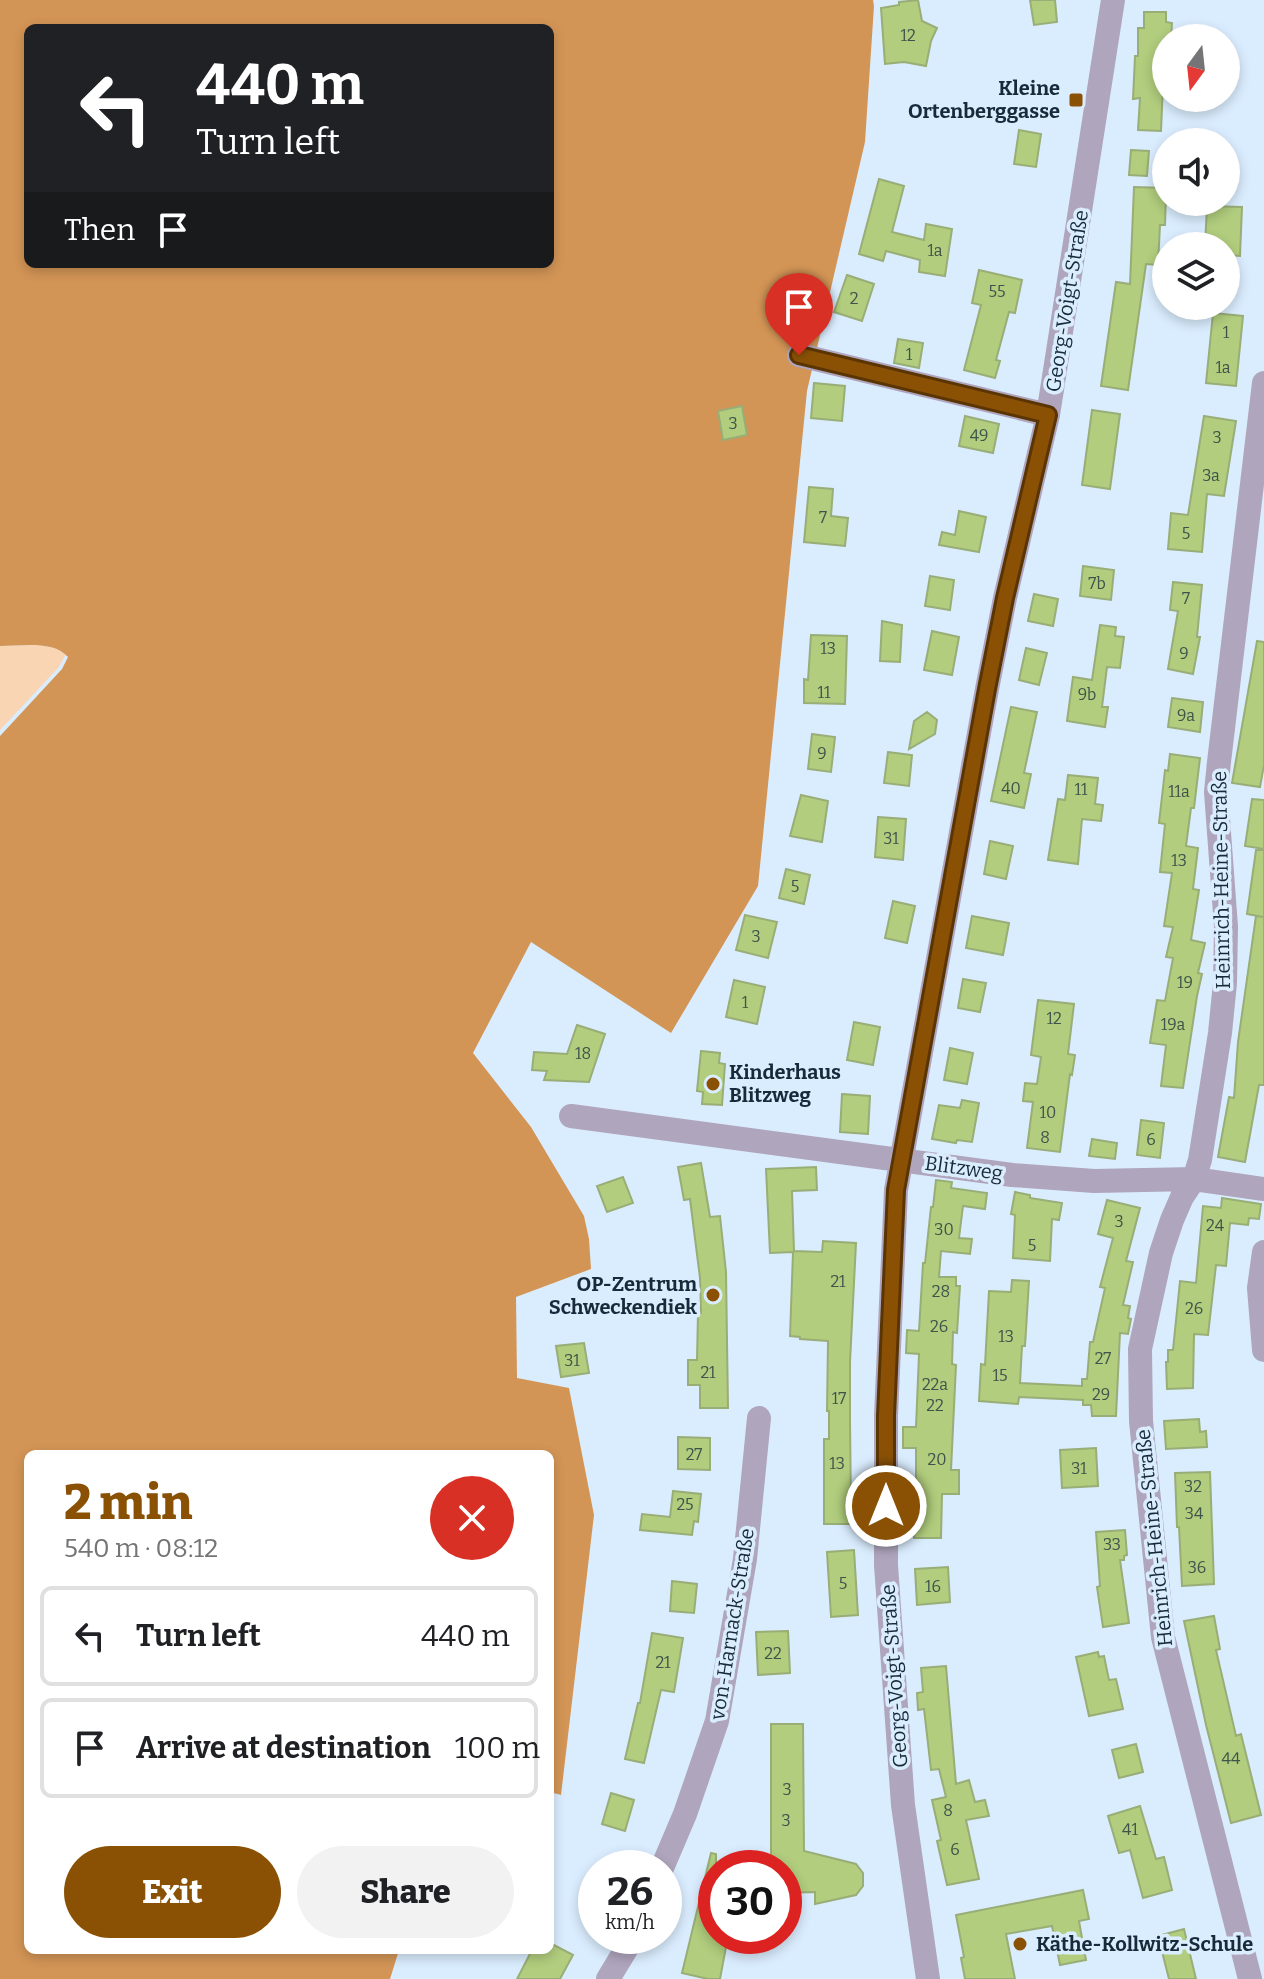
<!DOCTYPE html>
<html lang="en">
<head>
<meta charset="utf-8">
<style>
  :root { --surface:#fff; --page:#f2f2f2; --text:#202124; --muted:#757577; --line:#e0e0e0; --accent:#8a5105 }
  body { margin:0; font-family:Bitter,serif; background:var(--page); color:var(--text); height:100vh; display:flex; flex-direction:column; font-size:30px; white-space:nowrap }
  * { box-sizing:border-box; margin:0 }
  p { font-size:26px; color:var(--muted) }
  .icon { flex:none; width:44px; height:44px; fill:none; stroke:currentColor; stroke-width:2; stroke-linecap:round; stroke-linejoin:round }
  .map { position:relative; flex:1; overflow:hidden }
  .panel { position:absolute; left:24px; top:1450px; width:530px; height:504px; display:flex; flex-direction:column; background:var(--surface); border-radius:12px; box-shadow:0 4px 12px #0003 }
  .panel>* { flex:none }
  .top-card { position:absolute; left:24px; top:24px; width:530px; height:244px; border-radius:12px; box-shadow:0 4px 12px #0003; background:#202124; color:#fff; overflow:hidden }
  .needle { width:52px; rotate:195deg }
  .tools { position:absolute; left:1152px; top:24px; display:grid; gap:16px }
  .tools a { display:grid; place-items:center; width:88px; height:88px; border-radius:50%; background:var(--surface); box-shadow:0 4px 12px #0003; font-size:40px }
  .speed { position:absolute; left:578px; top:1850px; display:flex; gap:16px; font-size:40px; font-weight:700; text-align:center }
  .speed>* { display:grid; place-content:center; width:104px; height:104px; border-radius:50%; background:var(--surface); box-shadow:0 4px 12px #0003; line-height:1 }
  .speed small { font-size:20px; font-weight:400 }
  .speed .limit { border:12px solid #d22; background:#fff; color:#111 }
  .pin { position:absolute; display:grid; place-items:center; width:68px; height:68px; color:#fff; margin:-82px -34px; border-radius:50% 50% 50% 0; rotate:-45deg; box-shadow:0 0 8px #0007 }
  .pin .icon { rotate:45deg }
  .me { position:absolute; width:88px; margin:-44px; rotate:0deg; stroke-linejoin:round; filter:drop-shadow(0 0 6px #0008) }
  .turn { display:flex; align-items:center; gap:28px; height:168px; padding:0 40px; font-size:36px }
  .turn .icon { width:104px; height:104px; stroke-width:2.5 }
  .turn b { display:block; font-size:56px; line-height:68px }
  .then { display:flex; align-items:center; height:76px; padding:0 40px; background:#0003; gap:16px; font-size:30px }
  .round { display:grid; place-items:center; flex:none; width:84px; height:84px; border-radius:42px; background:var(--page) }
  .head { display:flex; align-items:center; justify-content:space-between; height:136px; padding:0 40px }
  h1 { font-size:48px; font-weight:800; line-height:60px; color:var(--accent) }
  .action { display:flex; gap:16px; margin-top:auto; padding:16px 40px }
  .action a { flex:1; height:92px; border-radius:48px; background:var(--accent); color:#fff; font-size:32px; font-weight:800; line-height:92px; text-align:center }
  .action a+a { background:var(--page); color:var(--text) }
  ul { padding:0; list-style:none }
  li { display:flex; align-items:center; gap:24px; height:100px; margin:0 16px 12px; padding:0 24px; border:4px solid var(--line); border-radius:12px }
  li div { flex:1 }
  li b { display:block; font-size:30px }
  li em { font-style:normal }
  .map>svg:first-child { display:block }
  .green { fill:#f9d5b4 }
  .forest { fill:#d39556; fill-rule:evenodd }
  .building { fill:#b1cd7d; stroke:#99ad77; stroke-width:2 }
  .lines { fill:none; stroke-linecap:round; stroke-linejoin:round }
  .minor { stroke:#afa5bd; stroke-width:24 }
  .route-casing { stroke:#5a3503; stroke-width:20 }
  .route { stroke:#8a5105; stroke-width:14 }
  .poi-dot { fill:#8a5105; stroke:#daedfe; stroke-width:3 }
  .labels { text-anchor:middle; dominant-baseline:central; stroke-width:7; stroke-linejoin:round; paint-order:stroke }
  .number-label { font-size:16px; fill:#3e534b }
  .poi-label { font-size:20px; font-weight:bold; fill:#172a3a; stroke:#daedfe; text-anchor:end }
  .street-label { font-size:20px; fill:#172a3a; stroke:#daedfe }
</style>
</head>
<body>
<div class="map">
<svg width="1264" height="1979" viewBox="0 0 1264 1979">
  <rect width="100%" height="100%" fill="#daedfe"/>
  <path class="green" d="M0,646C20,646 49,641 66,654L59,667L0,730Z"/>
  <path class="forest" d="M0,0H873L874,6L865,142L807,391L758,886L671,1033L531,942L473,1053L531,1127L584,1216L589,1239L591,1269L516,1297L517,1378L569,1388L594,1515L561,1795L550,1792V1454H28V1950H399L390,1979H0V736L62,669L68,657C54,640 20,646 0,646ZM28,28H550V264H28Z"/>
  <path class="building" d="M918,0L922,21L937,28L931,41L926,66L904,62L885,64L881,8L899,5V2Z
    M1030,0H1055L1057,22L1034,25Z
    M1144,12H1166V22L1172,23L1171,38H1165L1161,131L1138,130L1140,98L1133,99L1135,56H1138V28H1144Z
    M1019,130L1041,134L1036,167L1014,164Z
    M1131,150L1149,151L1147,176L1129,175Z
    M879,179L904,186L892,232L924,240L926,224L952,229L945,276L919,272L920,260L886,251L883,261L859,254Z
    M1134,187L1166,188V194L1165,225H1160L1158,265L1146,264L1128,390L1101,386L1116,282L1130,284Z
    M1207,206L1242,207L1240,256L1226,255V246H1205Z
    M979,270L1022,280L1015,313L1009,312L996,360L1000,361L995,378L964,370L981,305L972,303Z
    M847,275L874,284L862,321L834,312Z
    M1213,313L1243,316L1236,386L1206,383Z
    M898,339L923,343L919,368L894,363Z
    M814,383L845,386L842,421L811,418Z
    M742,406L747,435L723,440L718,411Z
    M1092,410L1120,414L1110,489L1082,485Z
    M965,416L999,424L993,453L959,446Z
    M1204,416L1236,421L1224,496L1207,494L1202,552L1168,549L1171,513L1188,515Z
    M809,487L833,489L831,516L848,518L845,546L804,542Z
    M959,511L986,517L979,552L939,545L942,532L955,535Z
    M1083,566L1114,570L1111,600L1080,596Z
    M930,576L954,580L950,610L925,606Z
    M1173,582L1202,585L1197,637H1200L1193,674L1168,669L1178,611L1170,610Z
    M1034,594L1058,599L1053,626L1028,621Z
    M882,621L902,625L900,662L880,661Z
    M1100,625L1116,627L1115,636L1124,637L1120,668L1107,667L1102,707H1108L1105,727L1067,721L1073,677L1092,680Z
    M932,631L959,637L952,675L924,670Z
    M811,635L847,636L845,704L804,703V679L808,680Z
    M1257,641L1264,642V765L1260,787L1232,783Z
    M1026,648L1047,653L1039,685L1019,680Z
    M1172,698L1203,702L1200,732L1168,727Z
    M1011,707L1037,712L1024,773L1031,774L1024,808L991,801Z
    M927,712L937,720L935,734L909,749L914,721Z
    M812,734L835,737L831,772L808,769Z
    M888,752L912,755L909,786L884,783Z
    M1170,754L1200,758L1194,808H1191L1186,846L1198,848L1193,889L1199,890L1191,940L1205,943L1198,973L1202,974L1197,996L1183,1088L1161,1086L1166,1045L1150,1043L1157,1000L1165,1001L1173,958L1166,957L1173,927L1164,926L1172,873L1160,872L1165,824L1159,823L1165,770L1168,771Z
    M1068,775L1098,778L1095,804L1103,805L1101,821L1082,819L1078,864L1048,860L1058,799L1065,800Z
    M801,795L828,801L822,842L790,836Z
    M1252,799L1264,800V849L1245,846Z
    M878,817L906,819L903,860L875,857Z
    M990,841L1013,846L1006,879L984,874Z
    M1256,850H1264V1085H1259L1245,1162L1218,1157L1229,1097L1234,1098L1238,1042L1256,916L1263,917L1247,914Z
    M786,869L810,875L804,904L779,898Z
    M893,901L915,906L907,943L885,938Z
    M745,915L777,922L768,958L736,950Z
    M972,916L1009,923L1003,955L966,948Z
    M963,979L986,983L980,1012L958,1008Z
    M734,980L765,987L757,1024L726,1017Z
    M1038,1000L1074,1004L1068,1054L1075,1055L1072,1075L1070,1074L1060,1152L1027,1148L1033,1102L1023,1101L1025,1083L1037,1084L1041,1057L1031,1055Z
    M854,1022L880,1027L873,1065L847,1060Z
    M577,1025L605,1034L589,1082L544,1080L547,1071L532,1070L534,1052L567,1054Z
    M950,1048L973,1053L967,1084L944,1080Z
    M701,1051L720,1053L719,1063L725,1064L722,1105L702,1104L703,1092L697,1091Z
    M842,1094L870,1096L868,1134L840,1132Z
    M962,1100L979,1103L972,1142L957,1140L956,1143L932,1139L939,1105L960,1108Z
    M1141,1120L1164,1123L1160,1158L1137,1155Z
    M1092,1139L1117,1143L1115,1159L1089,1156Z
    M701,1163L710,1217L720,1216L726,1272L728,1408H700V1385H688V1360H697L698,1313H701L700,1278L690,1199L684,1200L678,1167Z
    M816,1167L817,1190L792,1191L794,1251L822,1252L823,1241L856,1243L850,1362V1422L851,1506H855V1524H824V1439H829V1411H827L828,1341L800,1339V1337L790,1336L793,1252L770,1253L766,1169Z
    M623,1177L633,1203L607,1212L597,1186Z
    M936,1180L952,1182L951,1188L987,1193L985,1209L963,1206L959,1238L972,1239L970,1254L941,1251L939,1277H956V1286H960L957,1333L953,1332L952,1364L956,1365L951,1470H959V1494H942L941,1538H914L915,1503H904V1488H916V1448H903V1427H916L919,1354L906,1353L907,1330L919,1331L923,1263H925L931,1207H933Z
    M1015,1192L1030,1195V1198L1062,1203L1059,1220L1052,1219L1050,1261L1013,1258L1015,1215L1011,1214Z
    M1222,1198L1261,1204L1259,1219L1249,1218L1248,1225L1230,1223L1226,1266L1216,1265L1208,1335L1194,1334L1193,1388L1167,1389L1166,1362H1168V1350H1173L1180,1281L1196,1283L1203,1206L1221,1208Z
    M1107,1200L1140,1208L1126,1261L1133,1262L1123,1305L1130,1306L1128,1318L1131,1319L1128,1334L1120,1333L1116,1416H1092L1091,1405H1083V1400L1019,1397L1018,1404L979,1401L981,1364L985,1365L989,1291L1011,1292L1012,1280L1029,1281L1025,1346H1022L1020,1383L1082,1386V1379H1087L1090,1342H1093L1105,1288L1100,1287L1113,1238L1098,1234Z
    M584,1343L589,1373L561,1377L556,1346Z
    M1199,1419L1200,1432L1206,1431L1207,1447L1166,1449L1164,1421Z
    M678,1437L710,1438V1470L678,1469Z
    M1096,1448L1098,1486L1062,1488L1060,1450Z
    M1210,1472L1214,1584L1182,1586L1179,1527H1177L1175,1473Z
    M673,1491L701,1494L698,1522L694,1521L692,1535L640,1530L642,1514L670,1517Z
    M1125,1530L1127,1555L1124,1556V1560H1120L1129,1623L1103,1627L1097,1587L1100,1586L1096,1532Z
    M854,1550L858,1615L831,1617L827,1552Z
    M948,1567L950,1602L917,1605L915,1569Z
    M672,1581L697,1584L694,1613L670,1611Z
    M1214,1616L1220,1649L1216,1650L1236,1736L1241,1734L1261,1815L1231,1823L1206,1725L1184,1621Z
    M788,1631L790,1673L758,1675L756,1632Z
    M652,1633L683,1638L674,1692L661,1690L644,1763L625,1759L638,1703H640Z
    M1098,1652L1099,1657L1104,1656L1109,1680L1116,1679L1123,1709L1089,1716L1076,1657Z
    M946,1666L956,1784L969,1780L975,1802L985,1800L989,1816L966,1820L979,1879L947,1885L937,1841L941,1840L932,1800L946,1797L939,1769L931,1770L924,1709L918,1710L917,1693L923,1692L921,1668Z
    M771,1724H803L804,1851L856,1864L863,1873V1886L856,1895L815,1904V1892L784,1893V1868H771Z
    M1136,1744L1143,1772L1119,1778L1112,1750Z
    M611,1793L634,1800L625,1831L602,1824Z
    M1140,1806L1156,1859L1164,1857L1172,1890L1143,1898L1130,1850L1119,1853L1108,1816Z
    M711,1853L716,1854V1936H728L720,1979H708L682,1973Z
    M1083,1890L1089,1919L1079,1921L1086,1960L1060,1965L1052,1926L1006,1934L1015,1979H965L961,1958L964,1957L956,1915Z
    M1184,1929L1196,1979H1169L1158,1936Z
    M550,1943L573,1955L560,1979H517L532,1950H550Z"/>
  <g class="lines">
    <path class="minor" d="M799,355L1048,415
      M571,1116L1012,1175L1094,1181L1194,1179L1264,1189
      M1264,1252L1259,1288L1264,1350
      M662,1868L685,1814L717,1721L745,1559L759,1418
      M608,1979L634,1936
      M928,1979L903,1805L886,1565V1416L896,1190L987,689L1005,598L1048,415L1113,0
      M1250,1979L1163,1637L1141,1421L1140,1349L1161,1253L1172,1220L1182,1197L1194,1179L1200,1160L1220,1033L1225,983L1226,927L1216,792L1219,762L1264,383"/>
  </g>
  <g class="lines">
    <defs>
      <path id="route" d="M799,355L1048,415L1005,598L987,689L896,1190L886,1416V1506"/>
    </defs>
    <use href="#route" class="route-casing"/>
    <use href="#route" class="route"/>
  </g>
  <g class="poi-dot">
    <rect x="1068" y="92" width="16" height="16" rx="4"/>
    <circle cx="713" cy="1084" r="8"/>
    <circle cx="713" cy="1295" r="8"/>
    <circle cx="1020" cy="1944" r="8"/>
  </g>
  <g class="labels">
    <g class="number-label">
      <text x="908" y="35">12</text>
      <text x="935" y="250">1a</text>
      <text x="997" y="291">55</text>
      <text x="854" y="298">2</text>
      <text x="1226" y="332">1</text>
      <text x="909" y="354">1</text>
      <text x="1223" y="367">1a</text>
      <text x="733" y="423">3</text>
      <text x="979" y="435">49</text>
      <text x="1217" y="437">3</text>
      <text x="1211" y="475">3a</text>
      <text x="823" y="517">7</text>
      <text x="1186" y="533">5</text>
      <text x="1097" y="583">7b</text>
      <text x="1186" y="598">7</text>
      <text x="828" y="648">13</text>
      <text x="1184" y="653">9</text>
      <text x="824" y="692">11</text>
      <text x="1087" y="694">9b</text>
      <text x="1186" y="715">9a</text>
      <text x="822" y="753">9</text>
      <text x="1011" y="788">40</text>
      <text x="1081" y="789">11</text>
      <text x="1179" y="791">11a</text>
      <text x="891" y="838">31</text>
      <text x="1179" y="860">13</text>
      <text x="795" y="886">5</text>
      <text x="756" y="936">3</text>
      <text x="1185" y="982">19</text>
      <text x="745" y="1002">1</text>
      <text x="1054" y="1018">12</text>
      <text x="1173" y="1024">19a</text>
      <text x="583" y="1053">18</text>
      <text x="1048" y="1112">10</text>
      <text x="1045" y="1137">8</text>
      <text x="1151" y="1139">6</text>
      <text x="1119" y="1221">3</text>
      <text x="1215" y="1225">24</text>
      <text x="944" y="1229">30</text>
      <text x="1032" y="1245">5</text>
      <text x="838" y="1281">21</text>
      <text x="941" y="1291">28</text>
      <text x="1194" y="1308">26</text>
      <text x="939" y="1326">26</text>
      <text x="1006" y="1336">13</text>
      <text x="1103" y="1358">27</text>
      <text x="572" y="1360">31</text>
      <text x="708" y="1372">21</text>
      <text x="1000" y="1375">15</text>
      <text x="935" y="1384">22a</text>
      <text x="1101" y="1394">29</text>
      <text x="839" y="1398">17</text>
      <text x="935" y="1405">22</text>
      <text x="694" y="1454">27</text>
      <text x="937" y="1459">20</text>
      <text x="837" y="1463">13</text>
      <text x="1079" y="1468">31</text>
      <text x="1193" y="1486">32</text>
      <text x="685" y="1504">25</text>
      <text x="1194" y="1513">34</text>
      <text x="1112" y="1544">33</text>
      <text x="1197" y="1567">36</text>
      <text x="843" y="1583">5</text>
      <text x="933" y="1586">16</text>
      <text x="773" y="1653">22</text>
      <text x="663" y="1662">21</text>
      <text x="1231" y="1758">44</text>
      <text x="787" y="1789">3</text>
      <text x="948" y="1810">8</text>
      <text x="786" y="1820">3</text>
      <text x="1130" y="1829">41</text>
      <text x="955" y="1849">6</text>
    </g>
    <g class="poi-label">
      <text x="1060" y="88">Kleine<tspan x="1060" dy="23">Ortenberggasse</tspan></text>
      <text x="729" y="1072" text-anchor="start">Kinderhaus<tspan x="729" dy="23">Blitzweg</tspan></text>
      <text x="697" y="1284">OP-Zentrum<tspan x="697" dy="23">Schweckendiek</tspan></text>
      <text x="1036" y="1944" text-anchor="start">Käthe-Kollwitz-Schule</text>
    </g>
    <g class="street-label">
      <text transform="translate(1067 301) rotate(-81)">Georg-Voigt-Straße</text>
      <text transform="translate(1221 880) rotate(-91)">Heinrich-Heine-Straße</text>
      <text transform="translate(964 1168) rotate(8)">Blitzweg</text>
      <text transform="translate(1154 1538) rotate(-96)">Heinrich-Heine-Straße</text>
      <text transform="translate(732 1624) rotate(-81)">von-Harnack-Straße</text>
      <text transform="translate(894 1676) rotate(-94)">Georg-Voigt-Straße</text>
    </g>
  </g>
</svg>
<div class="tools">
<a><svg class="needle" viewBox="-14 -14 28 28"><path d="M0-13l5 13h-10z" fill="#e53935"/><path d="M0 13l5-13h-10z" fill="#757577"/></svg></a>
<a><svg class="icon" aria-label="sound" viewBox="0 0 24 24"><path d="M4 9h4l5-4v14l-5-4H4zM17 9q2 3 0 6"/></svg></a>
<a><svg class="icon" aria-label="layers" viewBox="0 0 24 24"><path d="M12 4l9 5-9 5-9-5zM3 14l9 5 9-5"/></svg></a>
</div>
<div class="speed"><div>26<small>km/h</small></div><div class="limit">30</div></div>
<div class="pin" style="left:799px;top:355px;background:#d93025"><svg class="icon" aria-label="arrive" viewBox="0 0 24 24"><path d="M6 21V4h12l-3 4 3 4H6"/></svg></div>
<svg class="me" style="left:886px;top:1506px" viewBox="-20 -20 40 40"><circle r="17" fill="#8a5105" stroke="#fff" stroke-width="3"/><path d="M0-11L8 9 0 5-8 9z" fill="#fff"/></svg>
<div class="top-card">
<div class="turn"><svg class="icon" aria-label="left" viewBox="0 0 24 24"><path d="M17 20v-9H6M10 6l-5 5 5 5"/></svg><div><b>440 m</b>Turn left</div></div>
<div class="then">Then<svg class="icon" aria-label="arrive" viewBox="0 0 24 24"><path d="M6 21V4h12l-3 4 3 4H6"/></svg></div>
</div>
<section class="panel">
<div class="head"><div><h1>2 min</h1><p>540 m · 08:12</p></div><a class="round" style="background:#d93025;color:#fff"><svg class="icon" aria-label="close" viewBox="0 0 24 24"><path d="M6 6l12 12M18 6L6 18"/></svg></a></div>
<ul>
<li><svg class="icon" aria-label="left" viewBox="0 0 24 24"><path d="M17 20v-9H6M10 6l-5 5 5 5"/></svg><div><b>Turn left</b></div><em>440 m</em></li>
<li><svg class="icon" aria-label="arrive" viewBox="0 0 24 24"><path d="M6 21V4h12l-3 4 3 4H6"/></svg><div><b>Arrive at destination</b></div><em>100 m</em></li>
</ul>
<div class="action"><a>Exit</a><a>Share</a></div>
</section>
</div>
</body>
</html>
